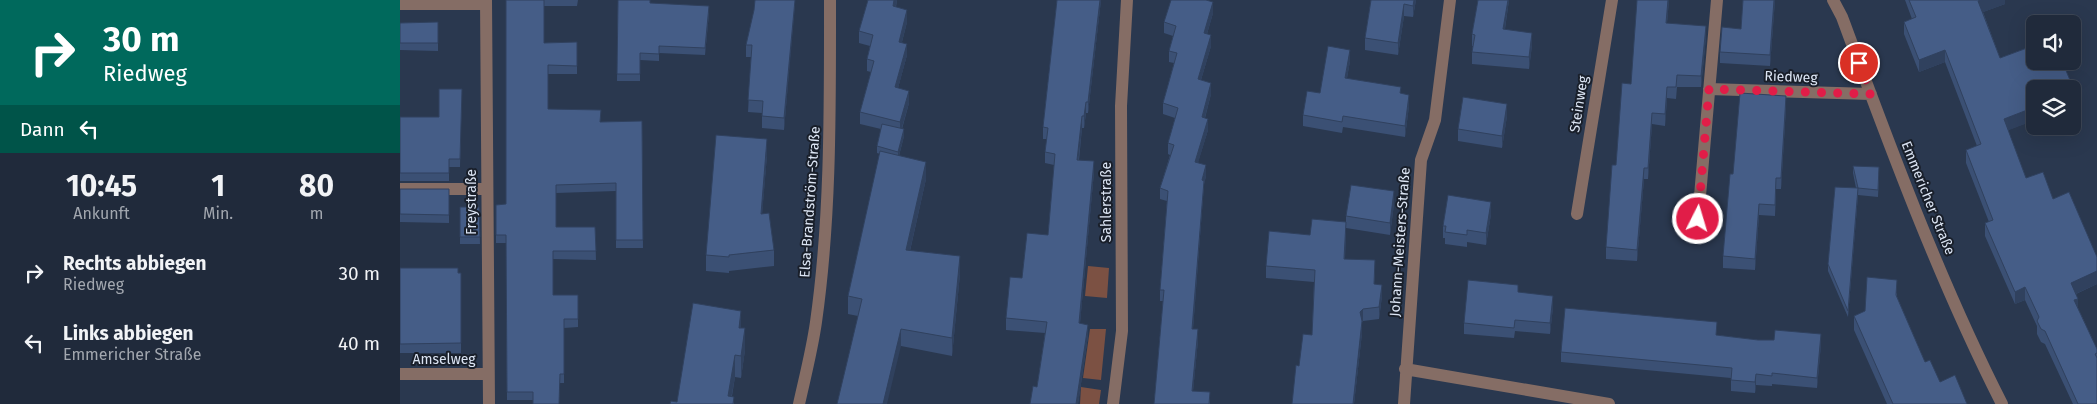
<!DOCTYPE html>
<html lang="de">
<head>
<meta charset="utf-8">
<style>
  :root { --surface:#202a3b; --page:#2d3646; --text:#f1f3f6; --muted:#a2a7af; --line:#3d4655 }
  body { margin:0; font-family:"Fira Sans",sans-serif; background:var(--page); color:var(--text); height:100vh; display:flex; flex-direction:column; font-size:19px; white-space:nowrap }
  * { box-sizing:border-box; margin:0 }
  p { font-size:16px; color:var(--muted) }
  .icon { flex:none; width:28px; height:28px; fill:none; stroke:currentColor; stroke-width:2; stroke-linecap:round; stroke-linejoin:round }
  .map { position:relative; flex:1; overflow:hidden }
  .drawer { display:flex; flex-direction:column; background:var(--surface); width:400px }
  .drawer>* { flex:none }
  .hud { background:#00695c; color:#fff; overflow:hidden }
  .tools { position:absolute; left:1626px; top:15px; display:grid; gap:10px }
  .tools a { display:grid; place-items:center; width:55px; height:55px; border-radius:8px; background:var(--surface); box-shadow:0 5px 20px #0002,0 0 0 1px var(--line); font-size:25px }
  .pin { position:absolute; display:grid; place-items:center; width:42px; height:42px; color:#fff; margin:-21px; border:2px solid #fff; border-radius:50%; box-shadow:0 1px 5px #0007 }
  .me { position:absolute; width:55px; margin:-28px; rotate:5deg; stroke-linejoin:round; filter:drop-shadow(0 0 4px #0008) }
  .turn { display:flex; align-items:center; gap:18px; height:105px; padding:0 20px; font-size:22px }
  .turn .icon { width:65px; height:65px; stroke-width:2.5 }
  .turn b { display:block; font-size:35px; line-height:42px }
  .then { display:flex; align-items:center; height:48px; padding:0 20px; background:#0003; gap:10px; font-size:19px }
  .eta { display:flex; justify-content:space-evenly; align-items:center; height:85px; text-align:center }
  .eta b { font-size:30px; font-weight:700; line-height:35px }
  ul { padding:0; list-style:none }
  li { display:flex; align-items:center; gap:15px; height:70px; padding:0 20px }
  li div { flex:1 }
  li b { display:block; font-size:19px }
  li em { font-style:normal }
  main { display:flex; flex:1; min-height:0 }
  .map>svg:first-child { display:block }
  .garden { fill:#7c5143 }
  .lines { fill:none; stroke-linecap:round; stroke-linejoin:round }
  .minor { stroke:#856d65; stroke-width:12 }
  .wall { fill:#3b5074 }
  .shaded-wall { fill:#30415e }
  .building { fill:#455d87; stroke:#30415e }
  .route { stroke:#e11d48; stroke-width:9; stroke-dasharray:0 16.2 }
  .labels { text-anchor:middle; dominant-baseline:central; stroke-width:4; stroke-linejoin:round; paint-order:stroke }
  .street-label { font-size:14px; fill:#dce5f4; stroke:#191f2a }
</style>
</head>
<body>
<main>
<section class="drawer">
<div class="hud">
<div class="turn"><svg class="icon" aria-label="right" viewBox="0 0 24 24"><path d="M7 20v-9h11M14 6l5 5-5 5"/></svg><div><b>30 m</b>Riedweg</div></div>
<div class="then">Dann<svg class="icon" aria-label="left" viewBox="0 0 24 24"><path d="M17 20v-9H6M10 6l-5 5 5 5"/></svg></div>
</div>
<div class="eta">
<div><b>10:45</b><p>Ankunft</p></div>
<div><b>1</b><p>Min.</p></div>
<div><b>80</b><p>m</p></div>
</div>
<ul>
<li><svg class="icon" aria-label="right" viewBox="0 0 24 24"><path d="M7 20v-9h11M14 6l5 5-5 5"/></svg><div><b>Rechts abbiegen</b><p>Riedweg</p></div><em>30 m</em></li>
<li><svg class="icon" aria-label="left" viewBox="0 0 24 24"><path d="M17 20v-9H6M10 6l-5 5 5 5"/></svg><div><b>Links abbiegen</b><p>Emmericher Straße</p></div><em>40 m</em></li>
</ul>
</section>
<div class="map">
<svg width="1697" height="404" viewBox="0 0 1697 404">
  <rect width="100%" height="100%" fill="#2a384f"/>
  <path class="garden" d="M688,266L709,268L707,298L685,296Z
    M690,329H706L701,380L683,378Z
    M681,387L701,390L699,404H680Z"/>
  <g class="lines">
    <path class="minor" d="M86,0L89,404
      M1433,0L1442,17C1490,147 1539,280 1602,404
      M0,4H86
      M1309,89L1471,94
      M0,189H86
      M1177,214L1212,0
      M1298,219L1317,0
      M1005,369L1209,404
      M0,374H88
      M399,404C405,377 412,350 416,322C431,216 430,107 430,0
      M713,404L722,331L721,106L727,0
      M1004,404L1021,160L1035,120L1050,0"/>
  </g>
  <path class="wall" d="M106,0H178L177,6H144V43L177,42V74H148V109L201,122L242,121L243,248H216V191L156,193V227H195L196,260L153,259V295H178V327L164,328V383H160L133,400H107L106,243H96V213L106,204Z
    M218,0L250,3L309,13L305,55L259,53V61L240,60V81H217Z
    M395,0L384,130L362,128V113L348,112L351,57H346V45Z
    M468,0H497L496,7L507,22L502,42L507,55L498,88L509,103L502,129L504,136L499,156L526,179L510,251L560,274L552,356L501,346L458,316L448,314V296L480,154L477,153V146L481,129L460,124V112L471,72L467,71V59L470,46L459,43V31Z
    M657,0H701L688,113H686L684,128H682L679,160L694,172L680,323L688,336L678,404H630L637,387L645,333L606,330V318L622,278L648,235L654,165L645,163V152L647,139H643V127Z
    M971,0H1016L1013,17L1004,16L998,55L965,50V38Z
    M1078,0H1109L1105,29L1132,45L1129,69L1072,64V52L1073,46H1072V34Z
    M1269,0L1267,23L1306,37L1301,87H1277L1276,99L1267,98L1265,126L1252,124L1248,179H1244L1237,261L1206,259V247L1216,165L1231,84Z
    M1343,0H1375L1370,66L1320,63V52L1341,29Z
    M1505,0H1605V4L1583,12L1600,58L1635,45V61H1662L1675,92V105L1672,106V89H1635V120L1608,130L1626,178L1643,172L1653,199L1669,192L1697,257V284L1676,294L1678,299V308L1697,349V404H1673L1645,344L1641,342L1637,334V326L1625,300L1615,304L1585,236V223L1589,222L1566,163V150L1577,146L1545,62L1519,72L1504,34V22L1512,19Z
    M813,13L807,34L811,46L801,80L811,94L805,118L808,130L798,162L806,176L804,184L793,329L798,340L793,391L810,392V404H754L763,301H760V290L767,201L760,199V188L770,155L768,154V143L775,118L763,114V103L774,63L769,62V51L773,36L764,33V22Z
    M38,22V51L0,50V23Z
    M950,61L947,78L1001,93L1009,106L1005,137L943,127L942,133L903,126V115L920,93Z
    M62,89L60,167H49V181H0V117H39Z
    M1386,107L1381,189H1376L1375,216L1359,215L1355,270L1323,268V256L1333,174Z
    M1107,116L1102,148L1058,141V129Z
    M367,155L362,213L374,250V266L329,271V273L306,271V255Z
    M1453,166L1479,174L1478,197L1458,195L1448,317L1428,271V264L1456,188L1453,173Z
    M0,189H49V223L0,222Z
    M994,204L990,235L946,228L945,259L975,272L974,284L982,296L979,319L963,321L962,322V333L954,404H892L899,366L912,335L914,282L866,278V266L910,235L946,222V216Z
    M60,207H79L80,244H60Z
    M1091,214L1086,245L1067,242V247L1045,244V238H1043V226Z
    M0,268L61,273V353H0Z
    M1118,292L1153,307L1150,334L1115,331L1114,338L1064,334V323Z
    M1497,293V297L1525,362L1540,382L1567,404H1487L1454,330V316L1465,311Z
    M341,328L345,350L341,378L335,377L332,396L334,404H270L277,402Z
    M1317,335L1358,340L1421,344L1417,388L1372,384V386L1356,385L1355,393L1331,391V378L1161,362V352Z"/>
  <path class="shaded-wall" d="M395,0V7L384,130V118Z
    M494,0H497L493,18V6Z
    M700,0H701L688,113V102Z
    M1014,0H1016L1013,17V6Z
    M1108,0H1109L1103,41V29Z
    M1268,0H1269L1266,34V23Z
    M1374,0H1375L1370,66V55Z
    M1582,0H1605V4L1578,14V1Z
    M813,2V13L804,44V33Z
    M1004,4V16L998,55V43Z
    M309,6V13L305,55V48Z
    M507,10V22L499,53V42Z
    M1306,26V37L1301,87V76Z
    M1132,33V45L1129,69V57Z
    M811,35V46L798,90V79Z
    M507,44V55L495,99V87Z
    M950,50V61L945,89V78Z
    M1545,50V62L1519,72V60Z
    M811,83V94L802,128V117Z
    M1267,87V98L1265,126V114Z
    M509,91V103L500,134V122Z
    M1675,92V105L1672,106V93Z
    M1009,95V106L1005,137V126Z
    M1386,96V107L1381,189V178Z
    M686,102V113L684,128V116Z
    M1107,104V116L1102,148V136Z
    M1635,107V120L1604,132V119Z
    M1252,113V124L1248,179V168Z
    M682,116V128L677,171V160Z
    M808,119V130L795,173V162Z
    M504,129V136L498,159V152Z
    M367,139V155L361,230V214Z
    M694,161V172L679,334V323Z
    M526,162V179L506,268V250Z
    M806,165V176L804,184L792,340V329L802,180Z
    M1244,168V179L1237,261V250Z
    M1376,178V189L1375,216V205Z
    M1458,188V195L1448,317V311Z
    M994,191V204L990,235V223Z
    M1091,202V214L1086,245V233Z
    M1359,204V215L1355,270V259Z
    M946,222V234L944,270V259Z
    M560,256V274L552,356V338Z
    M1697,271V284L1671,296V283Z
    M982,285V296L979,319V307Z
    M1625,287V300L1615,304V292Z
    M1153,296V307L1150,334V323Z
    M1678,299V311L1674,300Z
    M963,309V321L962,322V333L954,404H953L960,312Z
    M341,311V332L339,328Z
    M688,325V336L678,404H676Z
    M345,328V350L341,378V356Z
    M501,329V346L487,404H483Z
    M798,329V340L792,402V391Z
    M1421,334V344L1417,388V378Z
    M335,355V377L330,404L328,396Z
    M1356,374V385L1355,393V382Z"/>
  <path class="building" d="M106,0H144V43L177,42V66L148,65V109L201,110L200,122L242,121L243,240H216V183L156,185V227H195L196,251H153V295H178V319H164V374H160L159,404H133V392H107L106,235H96V205L106,204Z
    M218,0H250V3L309,6L305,48L259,46V54L240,53V74H217Z
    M355,0H395L384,118L362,116L363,101L348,100L352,45H346L354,10Z
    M468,0H494L493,6L507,10L499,42L507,44L495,87L509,91L500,122L460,112L474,61L467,59L473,35L459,31Z
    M657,0H700L688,102H686L684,116H682L677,160L694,161L679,323L688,325L676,404H630L633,386L637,387L647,322L606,318L610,277L622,278L627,233L648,235L655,154L645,152L648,128L643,127Z
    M771,0H806L813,2L804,33L811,35L798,79L811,83L802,117L808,119L795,162L806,165L802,180L804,181L792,329H798L792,391L810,392L809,404H754L764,290H760L768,191L760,188L774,145L768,143L778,108L763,103L777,53L769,51L776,26L764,22Z
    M971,0H1014L1013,6L1004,4L998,43L965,38Z
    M1078,0H1108L1103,29L1132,33L1129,57L1072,52L1075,35L1072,34Z
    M1237,0H1268L1266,23L1306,26L1301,76L1277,75L1276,87H1267L1265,114L1252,113L1248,168H1244L1237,250L1206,247L1212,165H1216L1222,83L1231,84Z
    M1343,0H1374L1370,55L1320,52L1322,27L1341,29Z
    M1509,0H1582L1578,1L1600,58L1635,45V61H1662L1675,92L1672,93V89H1635V107L1604,119L1626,178L1643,172L1653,199L1669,192L1697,257V271L1671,283L1678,299L1674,300L1697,349V353L1695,354L1697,358V404H1678L1645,331L1641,329L1637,321L1639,317L1625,287L1615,292L1585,223L1593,220L1566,150L1581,144L1545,50L1519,60L1504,22L1516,17Z
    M38,22V43H0V23Z
    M928,46L950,50L945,78L1001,87L1000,93L1009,95L1005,126L943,116L942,122L903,115L907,91L920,93Z
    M39,89H62L60,159H49V173H0V117H39Z
    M1340,93L1386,96L1381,178H1376L1375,205L1359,204L1355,259L1323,256L1330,174H1333Z
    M1063,97L1107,104L1102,136L1058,129Z
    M482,124L504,129L498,152L477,146Z
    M316,135L367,139L361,214L369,213L374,250L329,255V257L306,255Z
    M480,151L526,162L506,250L560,256L552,338L501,329L483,404H437L462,299L448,296Z
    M1453,166L1479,167L1478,190L1458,188Z
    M951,185L994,191L990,223L946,216Z
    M1435,187L1458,188L1448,311L1428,264Z
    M0,189H49V215L0,214Z
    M1048,195L1091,202L1086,233L1067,230V235L1045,232L1046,226H1043Z
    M60,207H79L80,237H60Z
    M912,219L946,222L944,259L975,260L974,284L982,285L979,307L963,309L960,312L962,321L953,404H892L896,365L899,366L903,334L912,335L915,270L866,266L869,231L910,235Z
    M0,268H58V273H61V343L0,344Z
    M1467,277L1497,280L1496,295L1525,362L1530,360L1540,382L1555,375L1567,404H1493L1454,316L1465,311Z
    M1068,280L1118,285V292L1153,296L1150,323L1115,320L1114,328L1064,323Z
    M293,303L341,311L339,328H345L341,356L335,355L328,396L334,397L333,404H270L271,401L277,402Z
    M1165,308L1317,322L1316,335L1358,340H1374L1375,330L1421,334L1417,378L1372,373V376L1356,374L1355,382L1331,380L1332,368L1161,352Z"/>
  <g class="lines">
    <path class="route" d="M1298,219L1309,89L1471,94L1459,63"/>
  </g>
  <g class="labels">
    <g class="street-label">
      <text transform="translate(1391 77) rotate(2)">Riedweg</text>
      <text transform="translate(1179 104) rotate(-81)">Steinweg</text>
      <text transform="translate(1528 198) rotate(68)">Emmericher Straße</text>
      <text transform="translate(71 202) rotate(-90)">Freystraße</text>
      <text transform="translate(410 202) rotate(-86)">Elsa-Brandström-Straße</text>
      <text transform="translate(706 202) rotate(-90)">Sahlerstraße</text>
      <text transform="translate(1000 242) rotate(-86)">Johann-Meisters-Straße</text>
      <text x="44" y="359">Amselweg</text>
    </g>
  </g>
</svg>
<div class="tools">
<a><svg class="icon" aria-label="sound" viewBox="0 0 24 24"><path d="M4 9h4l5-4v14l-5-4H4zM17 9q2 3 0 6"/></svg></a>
<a><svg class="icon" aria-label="layers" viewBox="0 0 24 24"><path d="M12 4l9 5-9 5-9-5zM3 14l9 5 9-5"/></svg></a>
</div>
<div class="pin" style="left:1459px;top:63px;background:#d93025"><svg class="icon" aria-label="arrive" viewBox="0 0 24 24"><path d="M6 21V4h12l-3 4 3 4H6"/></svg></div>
<svg class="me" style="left:1298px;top:219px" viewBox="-20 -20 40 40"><circle r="17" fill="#e11d48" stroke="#fff" stroke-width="3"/><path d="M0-11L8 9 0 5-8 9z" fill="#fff"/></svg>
</div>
</main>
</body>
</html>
